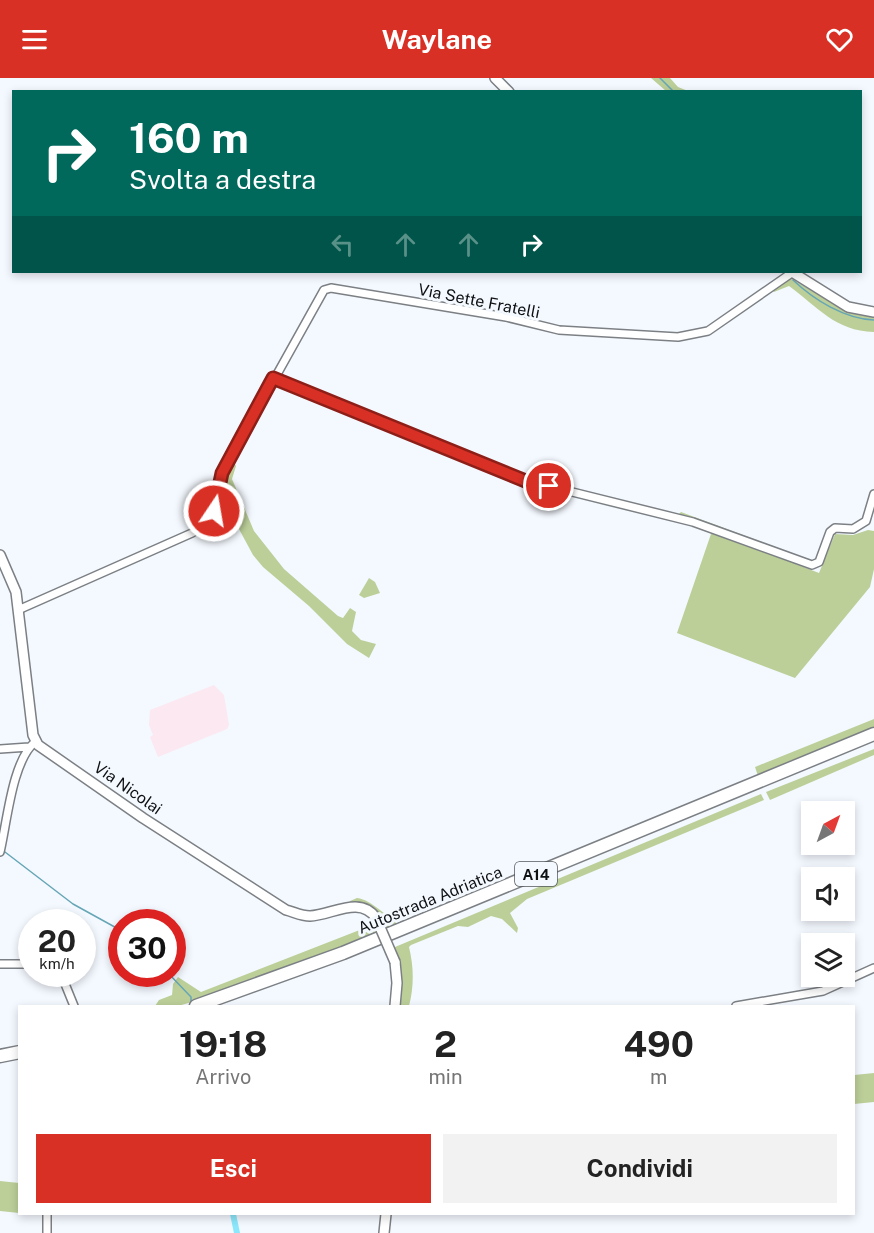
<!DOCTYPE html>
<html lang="it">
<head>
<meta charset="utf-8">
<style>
  :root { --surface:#fff; --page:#f2f2f2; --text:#222; --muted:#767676; --accent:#d93025 }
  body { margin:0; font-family:"Public Sans",sans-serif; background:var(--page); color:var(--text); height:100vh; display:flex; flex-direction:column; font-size:22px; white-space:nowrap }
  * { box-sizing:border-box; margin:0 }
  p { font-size:20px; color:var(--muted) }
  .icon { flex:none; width:33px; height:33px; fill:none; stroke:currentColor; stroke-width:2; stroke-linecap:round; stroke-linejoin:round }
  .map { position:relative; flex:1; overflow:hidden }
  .side { position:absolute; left:18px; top:927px; width:837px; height:210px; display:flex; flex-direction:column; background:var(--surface); border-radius:0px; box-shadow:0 3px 9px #0003 }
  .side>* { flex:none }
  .hud { position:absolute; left:12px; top:12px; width:850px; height:183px; border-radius:0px; box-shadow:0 3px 9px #0003; background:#00695c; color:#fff; overflow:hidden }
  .needle { width:39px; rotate:41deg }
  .tools { position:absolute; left:801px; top:723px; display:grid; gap:12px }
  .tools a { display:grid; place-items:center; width:54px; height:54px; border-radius:0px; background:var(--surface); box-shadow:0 3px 9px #0003; font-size:30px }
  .speed { position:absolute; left:18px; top:831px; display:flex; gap:12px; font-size:30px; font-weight:700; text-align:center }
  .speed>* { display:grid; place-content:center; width:78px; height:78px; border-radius:50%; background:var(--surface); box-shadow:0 3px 9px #0003; line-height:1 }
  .speed small { font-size:15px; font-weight:400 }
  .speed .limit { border:9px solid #d22; background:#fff; color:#111 }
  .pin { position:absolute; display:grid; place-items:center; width:51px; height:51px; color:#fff; margin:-26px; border:3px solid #fff; border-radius:50%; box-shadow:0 2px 6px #0007 }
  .me { position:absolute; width:66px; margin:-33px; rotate:12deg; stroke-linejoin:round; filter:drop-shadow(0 0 4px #0008) }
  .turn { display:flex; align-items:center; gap:21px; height:126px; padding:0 18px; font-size:27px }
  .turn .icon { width:78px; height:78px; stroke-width:2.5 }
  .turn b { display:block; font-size:42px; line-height:51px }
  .lanes { display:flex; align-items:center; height:57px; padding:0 18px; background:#0003; justify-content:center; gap:30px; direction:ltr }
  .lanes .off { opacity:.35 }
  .eta { display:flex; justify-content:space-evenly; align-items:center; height:102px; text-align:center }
  .eta b { font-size:36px; font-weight:700; line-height:42px }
  .action { display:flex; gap:12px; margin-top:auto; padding:12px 18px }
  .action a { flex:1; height:69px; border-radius:0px; background:var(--accent); color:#fff; font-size:24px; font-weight:700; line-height:69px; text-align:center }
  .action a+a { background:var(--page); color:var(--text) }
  header { display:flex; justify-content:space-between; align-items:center; height:78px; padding:0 18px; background:var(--accent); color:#fff; font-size:27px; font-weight:700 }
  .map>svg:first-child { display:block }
  .industrial { fill:#fce8f0 }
  .green { fill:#bccf99 }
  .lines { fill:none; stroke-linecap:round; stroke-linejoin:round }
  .stream { stroke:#66a6b5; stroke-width:1.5 }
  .canal { stroke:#8be7fb; stroke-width:6 }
  .street-casing { stroke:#7c8085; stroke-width:10 }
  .secondary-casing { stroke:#7c8085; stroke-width:12 }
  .highway-casing { stroke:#7c8085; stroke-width:15 }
  .street { stroke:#fff; stroke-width:7 }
  .secondary { stroke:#fff; stroke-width:9 }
  .highway { stroke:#fff; stroke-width:12 }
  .secondary-bridge-casing { stroke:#7c8085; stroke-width:12; stroke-linecap:butt }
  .secondary-bridge { stroke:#fff; stroke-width:9 }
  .route-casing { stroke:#8d1f18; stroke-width:15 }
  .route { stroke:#d93025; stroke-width:10 }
  .labels { text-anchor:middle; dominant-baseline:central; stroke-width:6; stroke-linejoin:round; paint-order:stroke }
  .shield { fill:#f4f9ff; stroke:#535659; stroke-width:1.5 }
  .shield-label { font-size:15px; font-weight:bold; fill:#0e1012 }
  .street-label { font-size:16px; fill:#0e1012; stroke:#f4f9ff }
</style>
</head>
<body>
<header><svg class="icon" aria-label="menu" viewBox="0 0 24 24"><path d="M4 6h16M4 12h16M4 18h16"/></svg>Waylane<svg class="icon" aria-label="heart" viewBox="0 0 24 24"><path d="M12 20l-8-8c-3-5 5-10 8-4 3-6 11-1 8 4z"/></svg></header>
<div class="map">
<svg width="874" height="1155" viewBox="0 0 874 1155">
  <rect width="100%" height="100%" fill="#f4f9ff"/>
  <path class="industrial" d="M214,607L224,617L229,647L227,651L158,679L150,659L153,657L149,647L150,632Z"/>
  <path class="green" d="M651,0H670L678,9L688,13H666Z
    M790,200L838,228L874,238V254C835,253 818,229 789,208L774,214L772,211Z
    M232,381L236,388L232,401L254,453L284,491L338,538L343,540L350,530L356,534L352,553L361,562L376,566L369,580L347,566L309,528L263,489L253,477L219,414L224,396Z
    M681,434L792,475L791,478L677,438Z
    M868,452L874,453V491L870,509L795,600L677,555L712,453L819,495L835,456L853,457Z
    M369,500L375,504L380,515L364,520L359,517Z
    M874,641V650L758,698L755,689Z
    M874,671V677L770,722L766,714Z
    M761,716L764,722L527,821L510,835L518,850L517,855L502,841L491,838L468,849L458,848L411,867L409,869C414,890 414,908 409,928H398L401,894L395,869Z
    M357,820C373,822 385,840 396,840V847L386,850L374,832L350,827V823Z
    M375,846L379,854L283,893L192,924L178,928H155L159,922L172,917L173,906L178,899L201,914Z
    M874,995V1024L854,1026V997Z
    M0,1103L19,1105V1135L0,1133Z"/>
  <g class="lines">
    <path class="stream" d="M660,0L674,14
      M793,202C814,222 845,241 874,242
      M5,774L73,826L122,853
      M169,896L191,919V924"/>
    <path class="canal" d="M233,1136L237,1155"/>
    <defs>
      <path id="street" d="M273,300L528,403L693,444L812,487L819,484L830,454L835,450L853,451L866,443L874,416
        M18,532L192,455L208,444L214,433L222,395L324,212L331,210L506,239L559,252L678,259L708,253L793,194
        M0,671L29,669
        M0,774C7,745 12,683 35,664
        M0,886H32
        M61,896L74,928
        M736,928L823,913L874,890
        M47,1155V1136"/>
      <path id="secondary" d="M495,0L509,14
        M792,194L848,229L874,234
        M0,477L16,514L33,657L38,667L143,740L286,832C294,834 301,838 310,838C332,837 360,817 376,840
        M395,884L397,905L395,928
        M384,1155L386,1136"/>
      <path id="highway" d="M196,928L343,875L874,656
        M0,978L20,974"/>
    </defs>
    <use href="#street" class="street-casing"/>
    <use href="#secondary" class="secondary-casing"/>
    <use href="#highway" class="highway-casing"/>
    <use href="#street" class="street"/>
    <use href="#secondary" class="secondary"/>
    <use href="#highway" class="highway"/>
    <defs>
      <path id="secondary-bridge" d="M376,840L395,884"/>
    </defs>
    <use href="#secondary-bridge" class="secondary-bridge-casing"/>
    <use href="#secondary-bridge" class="secondary-bridge"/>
  </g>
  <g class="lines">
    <defs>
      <path id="route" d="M214,433L222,395L273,300L528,404L549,408"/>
    </defs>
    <use href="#route" class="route-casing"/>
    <use href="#route" class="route"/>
  </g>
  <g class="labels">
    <rect class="shield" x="515" y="784" width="42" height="24" rx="4.5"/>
    <g class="shield-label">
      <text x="536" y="796">A14</text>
    </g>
    <g class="street-label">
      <text transform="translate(479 223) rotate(11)">Via Sette Fratelli</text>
      <text transform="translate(128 710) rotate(35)">Via Nicolai</text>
      <text transform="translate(430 822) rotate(-22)">Autostrada Adriatica</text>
    </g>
  </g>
</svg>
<div class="tools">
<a><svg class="needle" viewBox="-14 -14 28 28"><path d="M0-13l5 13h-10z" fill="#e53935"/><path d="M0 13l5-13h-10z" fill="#767676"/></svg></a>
<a><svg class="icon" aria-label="sound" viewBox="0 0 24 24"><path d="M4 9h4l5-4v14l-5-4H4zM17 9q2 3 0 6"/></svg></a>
<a><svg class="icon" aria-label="layers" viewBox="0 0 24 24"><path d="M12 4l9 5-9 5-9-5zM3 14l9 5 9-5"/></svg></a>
</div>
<div class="speed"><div>20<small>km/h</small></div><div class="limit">30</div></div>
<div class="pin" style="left:549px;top:408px;background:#d93025"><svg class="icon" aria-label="arrive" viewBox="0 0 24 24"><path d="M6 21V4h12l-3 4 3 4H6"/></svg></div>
<svg class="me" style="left:214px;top:433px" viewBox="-20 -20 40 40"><circle r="17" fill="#d93025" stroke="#fff" stroke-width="3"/><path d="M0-11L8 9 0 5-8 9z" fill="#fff"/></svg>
<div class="hud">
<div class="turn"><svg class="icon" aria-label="right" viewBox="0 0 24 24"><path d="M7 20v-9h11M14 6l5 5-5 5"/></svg><div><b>160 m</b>Svolta a destra</div></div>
<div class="lanes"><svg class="icon off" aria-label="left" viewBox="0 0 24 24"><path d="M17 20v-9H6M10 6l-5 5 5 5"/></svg><svg class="icon off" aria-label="ahead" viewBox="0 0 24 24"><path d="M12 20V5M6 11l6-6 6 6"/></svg><svg class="icon off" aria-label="ahead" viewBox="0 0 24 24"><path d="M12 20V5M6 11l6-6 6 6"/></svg><svg class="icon" aria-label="right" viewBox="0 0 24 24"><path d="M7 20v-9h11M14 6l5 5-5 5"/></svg></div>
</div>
<section class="side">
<div class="eta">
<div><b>19:18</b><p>Arrivo</p></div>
<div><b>2</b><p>min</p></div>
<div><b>490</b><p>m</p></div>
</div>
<div class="action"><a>Esci</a><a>Condividi</a></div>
</section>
</div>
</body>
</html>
